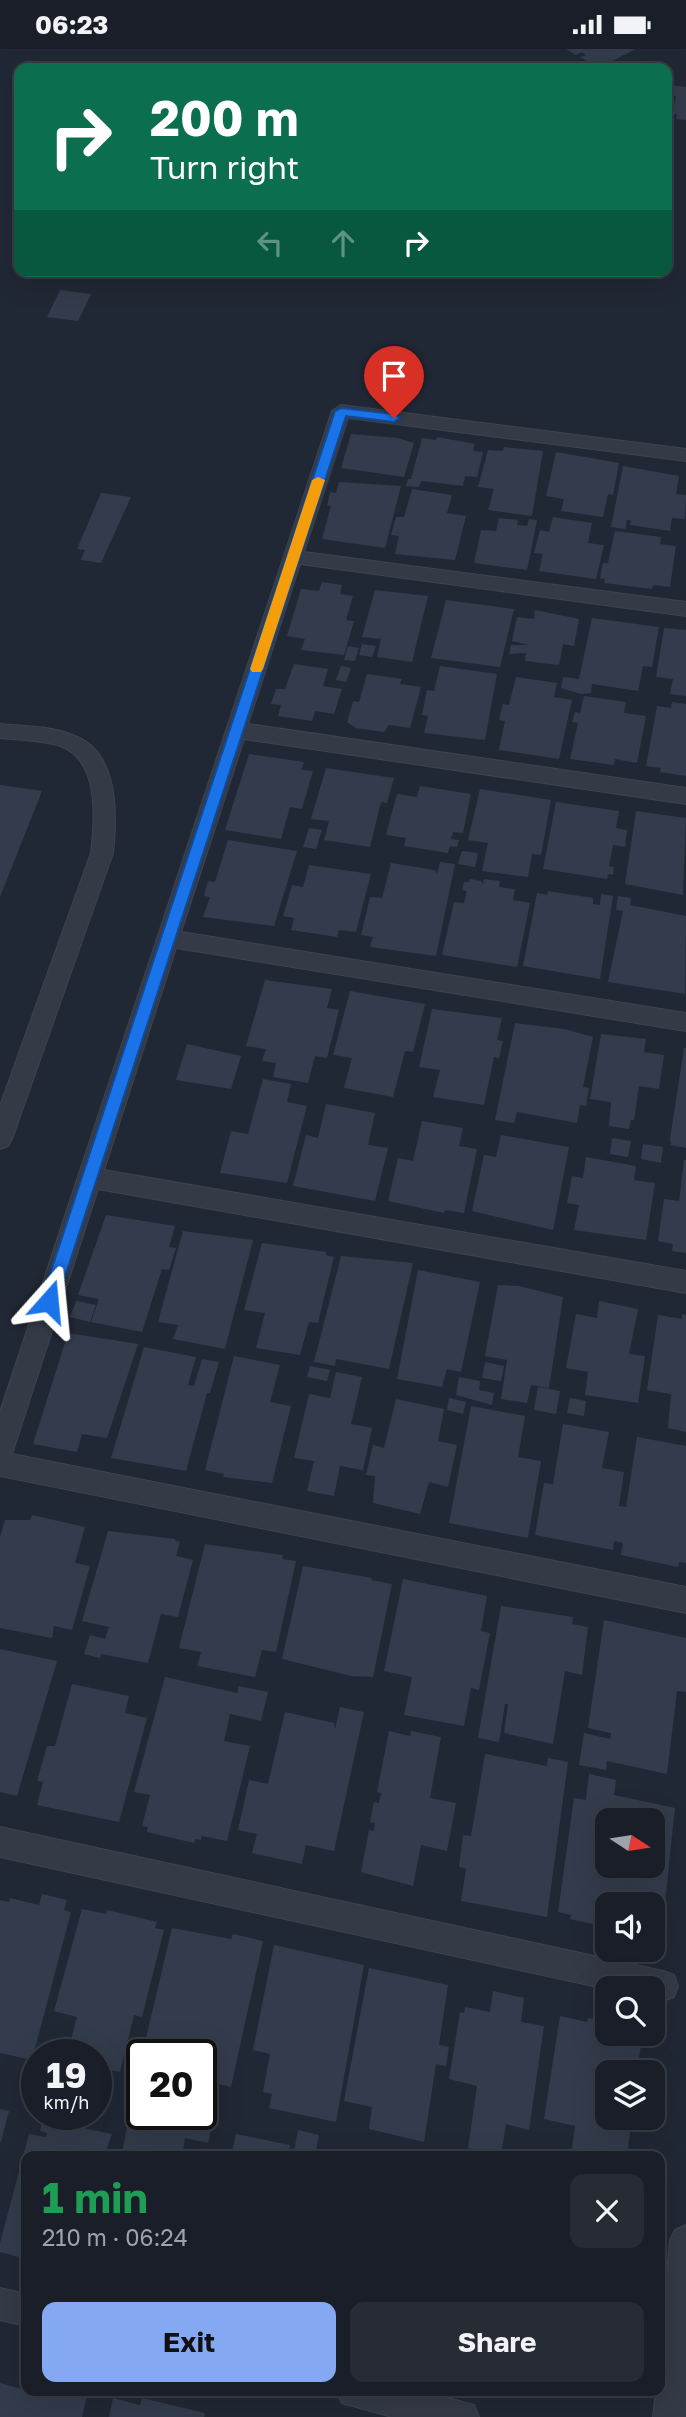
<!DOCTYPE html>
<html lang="en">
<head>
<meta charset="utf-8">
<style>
  :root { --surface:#191e28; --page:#262b34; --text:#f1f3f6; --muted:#9fa2a8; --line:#373c45; --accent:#84a8f2 }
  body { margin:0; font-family:"Golos Text",sans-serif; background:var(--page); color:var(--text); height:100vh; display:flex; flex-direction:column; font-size:26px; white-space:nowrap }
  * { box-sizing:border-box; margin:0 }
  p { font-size:23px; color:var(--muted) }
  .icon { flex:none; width:38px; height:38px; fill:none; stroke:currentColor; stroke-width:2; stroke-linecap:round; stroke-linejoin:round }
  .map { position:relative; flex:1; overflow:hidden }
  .sheet { position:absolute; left:21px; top:2102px; width:644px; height:245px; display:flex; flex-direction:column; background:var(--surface); border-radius:14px; box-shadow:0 7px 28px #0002,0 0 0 2px var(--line) }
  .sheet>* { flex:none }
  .hud { position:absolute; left:14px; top:14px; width:658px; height:214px; border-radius:14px; box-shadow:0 7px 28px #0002,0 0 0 2px var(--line); background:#0b6e4f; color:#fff; overflow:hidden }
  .needle { width:46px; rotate:102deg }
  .controls { position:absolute; left:595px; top:1759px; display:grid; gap:14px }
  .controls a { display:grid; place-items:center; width:70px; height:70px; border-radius:14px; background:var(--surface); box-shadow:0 7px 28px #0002,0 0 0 2px var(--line); font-size:35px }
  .speed { position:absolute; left:21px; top:1990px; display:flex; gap:14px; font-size:35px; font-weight:700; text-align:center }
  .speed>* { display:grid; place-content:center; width:91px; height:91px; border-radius:50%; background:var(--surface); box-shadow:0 7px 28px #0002,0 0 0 2px var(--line); line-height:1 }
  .speed small { font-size:18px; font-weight:400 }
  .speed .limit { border:4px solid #111; border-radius:10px; background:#fff; color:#111 }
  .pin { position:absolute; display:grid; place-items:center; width:60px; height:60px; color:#fff; margin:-72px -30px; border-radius:50% 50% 50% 0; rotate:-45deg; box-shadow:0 0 7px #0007 }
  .pin .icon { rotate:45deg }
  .me { position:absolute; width:77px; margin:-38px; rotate:18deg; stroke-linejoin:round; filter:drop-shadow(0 0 5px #0008) }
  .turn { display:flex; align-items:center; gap:24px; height:147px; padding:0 21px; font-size:32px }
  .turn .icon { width:91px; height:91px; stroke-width:2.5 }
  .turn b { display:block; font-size:49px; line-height:60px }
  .lanes { display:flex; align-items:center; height:66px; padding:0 21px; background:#0003; justify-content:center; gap:35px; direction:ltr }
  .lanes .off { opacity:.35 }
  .round { display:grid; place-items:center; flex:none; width:74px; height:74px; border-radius:14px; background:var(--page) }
  .summary { display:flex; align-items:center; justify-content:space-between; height:119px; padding:0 21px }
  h1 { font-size:42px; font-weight:700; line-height:52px; color:#1e9e55 }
  .action { display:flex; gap:14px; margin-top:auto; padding:14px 21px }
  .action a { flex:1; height:80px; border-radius:14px; background:var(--accent); color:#111; font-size:28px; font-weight:700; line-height:80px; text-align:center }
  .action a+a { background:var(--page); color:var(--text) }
  .status { display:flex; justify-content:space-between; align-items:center; height:49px; padding:0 35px; background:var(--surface); direction:ltr }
  .status svg { height:19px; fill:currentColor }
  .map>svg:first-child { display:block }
  .building { fill:#333c4c; fill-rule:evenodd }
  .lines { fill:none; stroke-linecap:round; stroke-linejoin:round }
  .lane-casing { stroke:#3d4450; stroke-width:2 }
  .lane { fill:#343a46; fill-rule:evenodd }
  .route { fill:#1a73e8; stroke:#114b97; stroke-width:2 }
  .slow { fill:#f59e0b }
</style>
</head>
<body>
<div class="status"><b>06:23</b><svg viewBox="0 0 49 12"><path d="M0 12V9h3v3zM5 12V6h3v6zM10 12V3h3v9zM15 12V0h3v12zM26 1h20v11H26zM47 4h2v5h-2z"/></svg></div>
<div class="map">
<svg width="686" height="2368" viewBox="0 0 686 2368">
  <rect width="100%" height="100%" fill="#212835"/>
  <path class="building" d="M566,0H636L598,19L580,8L586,6L582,3L576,6Z
    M671,36L686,38V71L676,70L677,65H672L676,47L669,46Z
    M60,241L91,245L78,272L47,268Z
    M351,385L398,389L414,394L404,428L341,419Z
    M437,388L475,395L473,402L483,403L477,428L465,427L463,437L421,432L419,438L406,437L408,430H411L422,389L436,391Z
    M504,398L543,402L532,467L488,461L494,440L478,438L488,401L503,402Z
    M556,403L619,414L613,446L608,445L603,468L561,462L564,450L546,447Z
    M623,417L679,427L676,445L686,446L685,470L672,469L670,482L630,476L631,471H627L625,480L611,478Z
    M339,433L401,437L385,499L322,490L331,457H327L330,443L336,444Z
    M412,440L452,446L447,464L466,467L455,511L395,505L399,487L391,486L396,468H404Z
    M101,444L131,448L101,514L81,511L85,501L77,500Z
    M553,468L592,474L588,494L604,496L596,530L539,522L543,505L534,504L540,481L549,483Z
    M499,469L518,471L517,476L527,477L529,470L537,471L527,521L474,514L481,481L496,482Z
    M615,482L661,488L660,495L676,497L670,538L653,536L652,540L604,534L605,530L600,529L603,514H608Z
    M322,533L342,536L340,545L353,547L346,571L354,572L344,606L301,601L305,590L287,587L301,540L319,542Z
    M375,541L428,547L412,613L377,608L381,590L362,588Z
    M446,551L514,560L500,618L431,609Z
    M535,561L579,570L574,597L563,595L559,616L525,612L526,604L509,605L511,596H528L512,592L517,568L534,570Z
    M592,569L659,578L652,618L643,617L638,642L592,635L591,644L581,645L561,639L563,628L579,630Z
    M664,579L686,581V647L670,645L673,630L656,628Z
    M362,595L376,597L372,608L359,606Z
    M348,597L359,599L355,612L344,611Z
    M294,615L328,620L323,637L342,640L334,665L315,662L312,672L278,667L281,656L271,655L276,640H285Z
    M341,617L351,619L346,633L336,631Z
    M440,617L497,625L485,691L424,684L428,667L422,666L427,641L434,642Z
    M367,625L402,630L400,635L421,638L410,679L389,676L384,683L356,679L347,673L353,652L359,653Z
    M516,628L557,634L554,648L572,651L559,710L499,701L505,672L499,671L503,655L509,656Z
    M584,647L626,653L624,664L646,667L637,714L615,710L614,716L570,710L578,674L572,673L575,663L580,664Z
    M672,653L686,655V727L660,723L661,719L646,717L657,657L671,659Z
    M249,705L304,713L301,721L313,722L302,760L290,758L281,790L225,781Z
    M326,719L394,729L387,754L381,753L370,798L324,791L329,772L311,770Z
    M0,736L42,742L0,848Z
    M420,737L471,745L463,784L453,783L451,790L459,791L457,798L450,797L448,804L404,797L406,789L386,786L397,745L417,748Z
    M480,740L551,751L541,806L532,805L528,828L482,822L488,794L468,791Z
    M556,753L619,762L616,779L627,781L625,798L613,796L609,817L614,818L613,826L608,825L607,830L543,820Z
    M636,762L686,769L683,846L625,835Z
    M309,779L322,781L316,800L303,798Z
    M228,791L297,802L274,877L203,868L210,848L204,847L208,832L215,833Z
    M462,802L478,804L475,818L458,815Z
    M440,813L455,815L436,907L370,898L373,888L361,886L370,848L382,849L391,814L435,821L437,825Z
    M309,816L371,825L356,883L339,881L337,888L291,881L294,869L283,867L292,836L303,838Z
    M470,830L481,832L483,836L484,830L500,832L499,838L515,840L513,851L530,854L517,918L442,906L454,853L464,854L467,842L462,841L464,833H469Z
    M548,842L593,849V855L600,856L601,845L613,847L600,930L523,917L537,844L547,846Z
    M618,847L631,849L630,856L686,867L685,945L608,933L623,862L616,861Z
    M265,931L332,940L327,959L339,961L327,1009L315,1007L308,1034L273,1028L276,1014L262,1012L266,1000L246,997Z
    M350,942L425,955L413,1003L405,1002L393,1048L344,1039L352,1009L333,1006Z
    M432,960L502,969L497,991L503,992L499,1009L494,1008L484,1056L433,1048L440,1021L419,1018Z
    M515,974L564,980L593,988L583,1038L589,1039L586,1057L580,1056L577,1074L517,1063L514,1074L495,1071Z
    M601,985L646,990L644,1003L664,1006L659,1040L639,1037L634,1071H631L629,1080L609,1077L611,1053L590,1050Z
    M187,995L241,1007L231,1040L176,1031Z
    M684,999H686V1099L671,1096L670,1090Z
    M263,1030L291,1035L287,1053L307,1057L287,1134L220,1124L231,1082L248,1085Z
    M326,1055L375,1064L368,1096L388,1099L375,1152L293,1137L306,1086L318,1089Z
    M422,1072L463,1079L459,1097L477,1100L464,1164L445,1161L444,1164L388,1152L398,1109L413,1112Z
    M501,1086L569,1098L553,1181L472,1162L484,1106L496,1108Z
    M612,1089L631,1092L628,1108L610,1105Z
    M643,1095L663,1098L661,1114L641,1110Z
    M586,1108L636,1117L634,1131L655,1134L646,1191L574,1181L579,1156L567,1154L572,1127L583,1129Z
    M684,1111H686V1204L672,1202L673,1195L658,1192L664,1150L679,1152Z
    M106,1166L175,1177L169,1198L176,1199L169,1221L162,1220L142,1283L91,1273L99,1250L78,1246Z
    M183,1182L253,1191L225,1300L173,1290L178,1276L158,1273Z
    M262,1194L326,1203V1206L334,1208L318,1274L309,1273L300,1306L256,1299L265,1264L244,1261Z
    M341,1207L413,1214L389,1320L336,1310L335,1317L314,1313Z
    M418,1221L480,1233L461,1323L447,1320L442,1338L397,1330Z
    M498,1236L519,1237L563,1248L549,1339L531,1336L527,1354L501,1350L507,1311L485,1307Z
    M76,1252L96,1256L90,1273L70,1268Z
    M599,1252L638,1260L629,1305L645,1307L638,1354L585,1346L588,1323L566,1319L576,1265L597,1269Z
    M682,1265L686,1266V1383L668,1379L671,1345L647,1341L658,1266L682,1270Z
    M68,1284L138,1295L107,1389L82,1385L77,1403L33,1395Z
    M144,1298L196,1308L188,1336L194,1337L202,1310L219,1313L210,1344H207L186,1422L111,1409Z
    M234,1307L280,1316L270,1353L291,1357L272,1434L223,1428L224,1425L205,1421Z
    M485,1313L504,1317L501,1332L482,1329Z
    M310,1317L330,1321L327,1332L307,1328Z
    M336,1323L362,1328L351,1375L372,1379L363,1421L340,1417L334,1447L307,1442L314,1412L294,1409L309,1345L330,1349Z
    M459,1328L480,1332L479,1341L494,1344L492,1356L456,1346Z
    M538,1338L560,1342L556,1365L534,1361Z
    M449,1349L466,1353L463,1365L447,1361Z
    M570,1349L586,1352L584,1367L567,1364Z
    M396,1350L444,1360L438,1392L457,1396L448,1438L429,1433L420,1465L373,1454L375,1427L366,1426L373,1396L384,1399Z
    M471,1357L525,1367L518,1408L541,1412L528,1489L449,1474Z
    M563,1375L609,1383L602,1419L624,1423L619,1457L626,1458L637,1388L686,1397V1514L679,1513L678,1518L621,1506L623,1494L614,1492L613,1501L535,1486L544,1434L553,1435Z
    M32,1466L85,1478L75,1514L90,1517L72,1581L54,1577L52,1589L0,1579V1488L5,1471H30Z
    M108,1482L175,1490V1492L180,1493L176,1507L193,1511L178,1568L161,1565L148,1614L101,1605L100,1609L84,1605L90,1586L105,1590L109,1578L82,1572Z
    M205,1495L283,1506L282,1510L296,1512L276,1603L262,1601L255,1628L197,1617L201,1603L179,1599Z
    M303,1517L372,1529L371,1531L392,1535L373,1628L351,1627L282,1610Z
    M403,1530L487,1547L481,1582L490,1584L479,1641L471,1639L464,1677L404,1666L412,1628L384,1622Z
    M501,1557L573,1568L572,1575L588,1578L582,1626L565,1622L553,1695L504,1684L508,1655H505L499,1693L478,1689Z
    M604,1571L686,1589V1643L677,1642L667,1725L607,1712L606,1721L579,1716L584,1684L610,1690L611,1684L588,1679Z
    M0,1600L57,1612L17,1747L0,1743Z
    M165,1628L238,1644V1637L268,1643L261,1672L230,1665L224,1692L250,1697L227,1792L202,1787L201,1791L195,1790L194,1794L147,1783L148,1778L142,1777L150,1746L134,1743Z
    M72,1635L129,1647L125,1664L147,1669L119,1773L37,1756L43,1733L37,1732L47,1697H55Z
    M340,1658L364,1663L334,1802L306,1796L302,1815L252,1804L257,1785L238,1781L249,1731L268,1735L285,1663L334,1674L335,1680Z
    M389,1682L410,1687L411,1682L441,1688L430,1749L456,1754L447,1802L421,1796L413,1837L361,1823L369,1781L374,1782L375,1774L370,1773L374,1753L379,1754L381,1744L377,1743Z
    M485,1705L547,1717L548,1709L568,1713L547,1868L461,1852L466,1820L459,1818L463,1786L471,1787Z
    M589,1725L616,1731L614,1746L675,1759L662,1881L653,1879V1855H607V1878L570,1870L571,1866L558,1863L574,1749L586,1751ZM607,1771H653V1816H607Z
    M42,1845L67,1851L64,1861L71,1863L32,2011L0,2004V1851L9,1853L10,1849L39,1856Z
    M82,1860L106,1865L107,1861L157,1873L155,1879L164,1881L142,1968L134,1966L120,2023L96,2018V2006H67L77,1968L54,1962Z
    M172,1879L231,1890L233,1885L263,1892L231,2038L201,2031V2006H172L174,1999L168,1998L166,2006H142Z
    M274,1896L364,1916L336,2073L269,2059L272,2045L263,2043L270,2005L253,2001Z
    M369,1919L448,1936L439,1996L449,1998L446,2017L436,2015L424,2093L369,2080L372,2058L344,2052Z
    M493,1942L524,1949L521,1973L544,1977L529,2081L506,2075L501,2106L468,2099L477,2037L449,2030L460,1963L464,1964L465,1958L490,1963Z
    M560,1967L587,1973L588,1969L607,1973V1984H643L638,2015L648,2017V2023H607V2068H632L627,2107H571L575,2077L544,2070Z
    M134,2048L142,2050V2065L201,2063L215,2066L208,2094L185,2089L182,2107H121Z
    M0,2060L9,2062L1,2093L0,2092Z
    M35,2065H87L83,2079L112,2085L104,2107H26V2218L21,2217L23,2209L0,2203V2194L29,2085L46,2088L47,2084L40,2082L43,2070L34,2068Z
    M298,2081L319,2086L315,2107H293Z
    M236,2085L290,2096L288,2107H231Z
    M26,2325V2342H88L82,2368H0V2334L21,2340Z
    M113,2349L140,2356L142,2349L205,2364L204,2368H109Z"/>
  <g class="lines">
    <defs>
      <path id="lane" d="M341,356L686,400V412L348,369L304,503L686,553V567L300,515L248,675L686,739V755L244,690L181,883L686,964V982L176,899L104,1121L686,1222V1244L98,1140L12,1405L686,1538V1564L0,1427V1363L332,362Z
        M0,675C25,677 51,677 75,687C119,704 117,766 113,804L12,1090L8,1097L0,1100V1057L91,804C95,770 100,711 60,697C41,691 19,691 0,689Z
        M0,1778L663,1922L674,1926L678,1937L674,1948L663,1952L653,1950V1939L607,1940L0,1808Z
        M686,2176V2368H653L656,2342H660V2298L670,2192L675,2181Z
        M0,2239L26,2245V2277L0,2271Z
        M337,2342H422L474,2356L479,2368H392L342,2354Z"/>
    </defs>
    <use href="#lane" class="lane-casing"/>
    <use href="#lane" class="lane"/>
  </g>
  <path class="route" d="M341,359L394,365L400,369L394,373L346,367L57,1252L49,1260L41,1252L335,362Z"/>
  <path class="slow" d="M318,428L325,431L263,620L261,623H252L250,620L312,431Z"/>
</svg>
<div class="controls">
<a><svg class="needle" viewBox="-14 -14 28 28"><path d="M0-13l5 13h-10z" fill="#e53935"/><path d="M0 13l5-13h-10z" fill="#9fa2a8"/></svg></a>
<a><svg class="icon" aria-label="sound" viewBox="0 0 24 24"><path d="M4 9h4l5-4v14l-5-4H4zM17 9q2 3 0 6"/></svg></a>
<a><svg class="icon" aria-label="search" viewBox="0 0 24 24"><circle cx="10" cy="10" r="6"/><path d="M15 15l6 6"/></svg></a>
<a><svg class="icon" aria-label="layers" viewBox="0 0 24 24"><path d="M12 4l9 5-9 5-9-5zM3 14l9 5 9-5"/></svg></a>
</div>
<div class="speed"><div>19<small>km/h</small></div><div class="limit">20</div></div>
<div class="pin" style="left:394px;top:369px;background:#d93025"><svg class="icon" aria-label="arrive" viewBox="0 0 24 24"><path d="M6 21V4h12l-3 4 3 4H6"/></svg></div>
<svg class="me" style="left:49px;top:1252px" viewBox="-20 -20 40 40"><path d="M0-17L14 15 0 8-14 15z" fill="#1a73e8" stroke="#fff" stroke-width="4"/></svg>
<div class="hud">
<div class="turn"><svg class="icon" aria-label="right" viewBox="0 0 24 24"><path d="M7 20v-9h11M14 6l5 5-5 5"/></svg><div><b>200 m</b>Turn right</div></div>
<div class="lanes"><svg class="icon off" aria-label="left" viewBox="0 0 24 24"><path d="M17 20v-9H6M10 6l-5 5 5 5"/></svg><svg class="icon off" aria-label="ahead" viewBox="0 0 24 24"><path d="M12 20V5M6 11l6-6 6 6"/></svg><svg class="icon" aria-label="right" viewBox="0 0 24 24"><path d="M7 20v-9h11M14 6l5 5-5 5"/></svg></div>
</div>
<section class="sheet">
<div class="summary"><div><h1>1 min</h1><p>210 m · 06:24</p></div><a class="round"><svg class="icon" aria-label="close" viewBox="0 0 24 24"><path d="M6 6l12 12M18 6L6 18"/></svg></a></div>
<div class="action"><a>Exit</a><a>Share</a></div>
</section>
</div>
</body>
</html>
